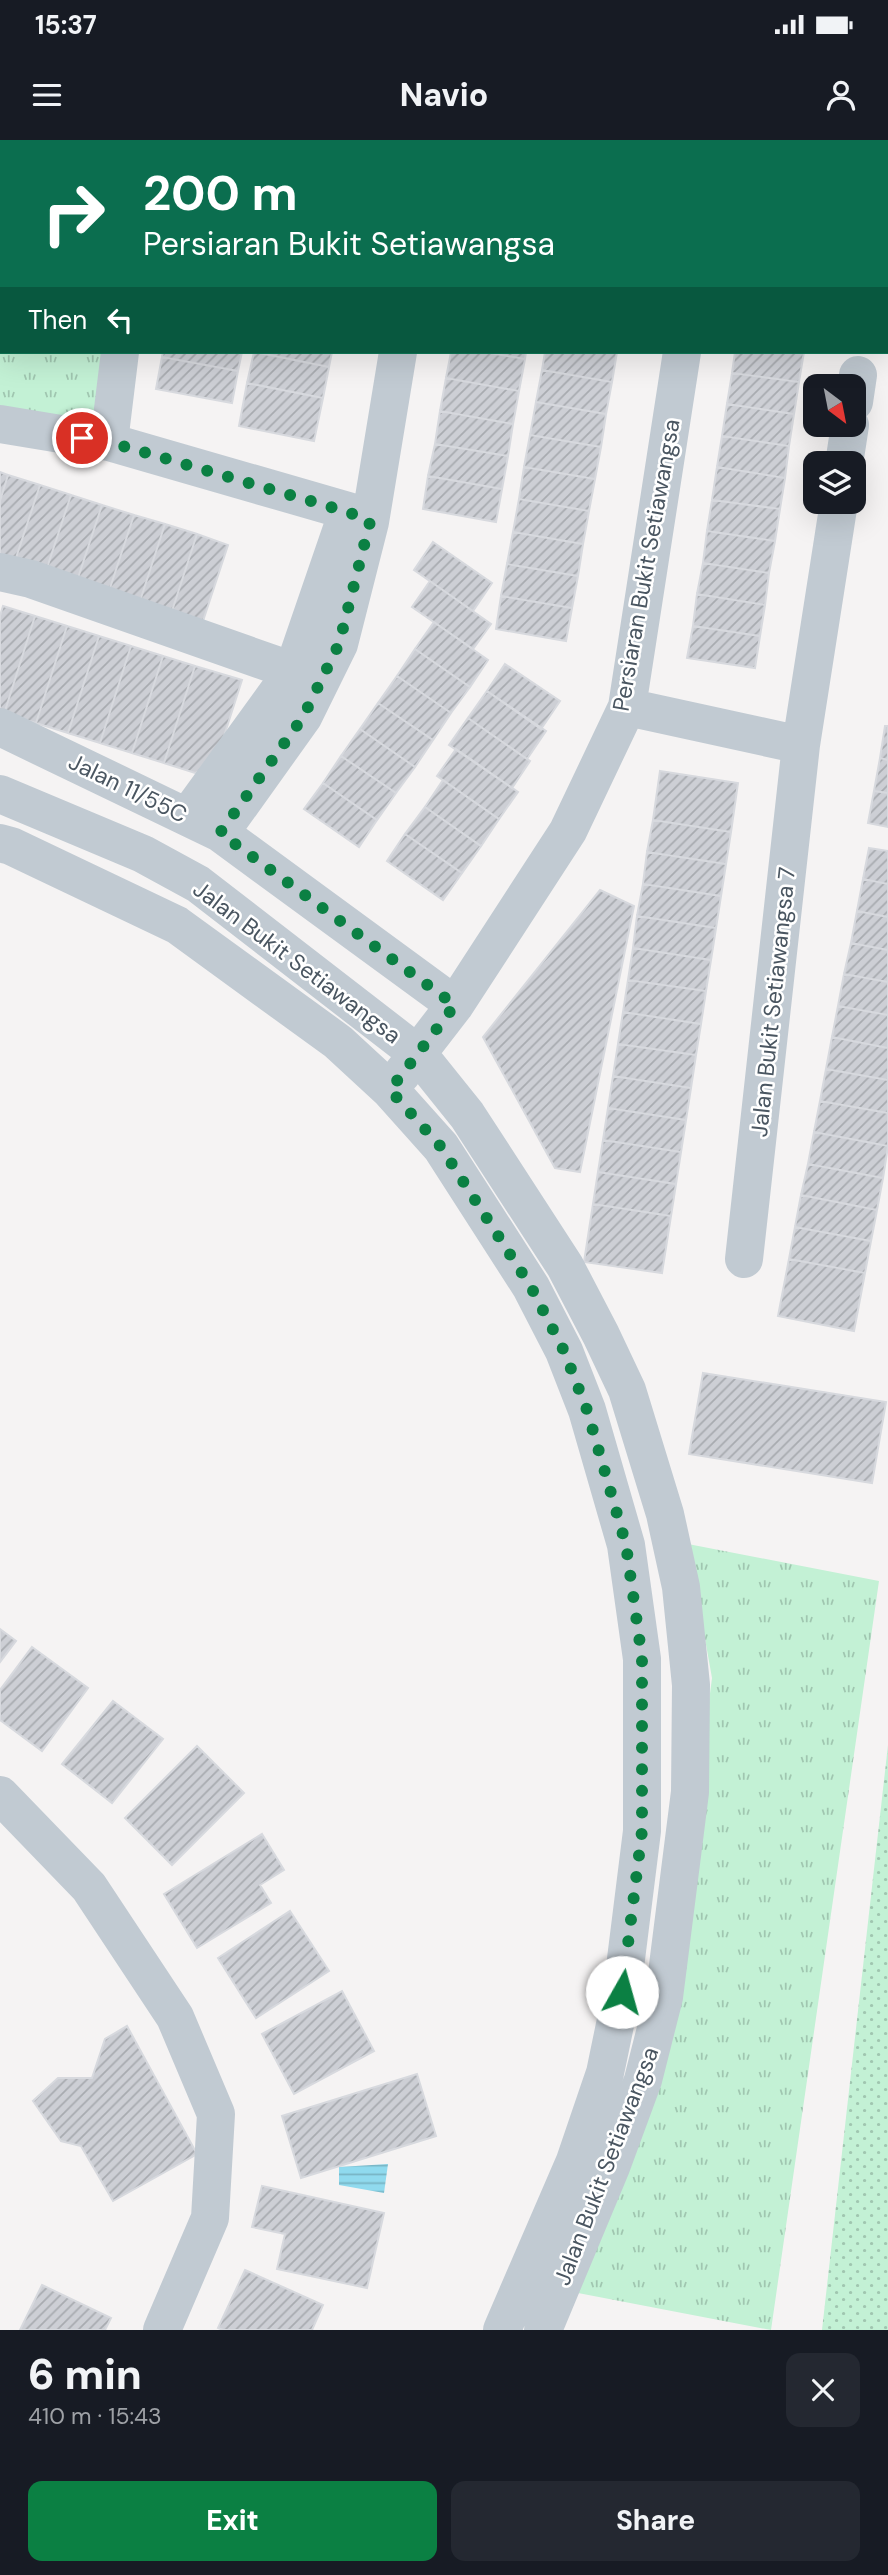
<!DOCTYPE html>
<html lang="en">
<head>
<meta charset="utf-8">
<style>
  :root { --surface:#171b24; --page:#242831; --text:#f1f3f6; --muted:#9ea1a6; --accent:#0b8043 }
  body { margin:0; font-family:"DM Sans",sans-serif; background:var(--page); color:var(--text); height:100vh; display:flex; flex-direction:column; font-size:26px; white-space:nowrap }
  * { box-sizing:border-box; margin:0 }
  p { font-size:23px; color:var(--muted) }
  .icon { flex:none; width:38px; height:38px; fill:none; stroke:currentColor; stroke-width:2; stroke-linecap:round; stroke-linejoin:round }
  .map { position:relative; height:2190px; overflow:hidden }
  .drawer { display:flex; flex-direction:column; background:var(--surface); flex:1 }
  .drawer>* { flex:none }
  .top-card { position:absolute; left:0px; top:0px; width:889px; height:214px; box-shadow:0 7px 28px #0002; background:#0b6e4f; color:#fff; overflow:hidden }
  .needle { width:46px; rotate:148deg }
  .tools { position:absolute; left:803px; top:234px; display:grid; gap:14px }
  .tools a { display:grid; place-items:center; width:63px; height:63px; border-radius:14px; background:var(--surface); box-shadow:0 7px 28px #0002; font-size:35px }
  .pin { position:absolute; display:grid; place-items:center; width:60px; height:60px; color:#fff; margin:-30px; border:4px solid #fff; border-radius:50%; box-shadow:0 2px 7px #0007 }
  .me { position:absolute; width:77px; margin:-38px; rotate:7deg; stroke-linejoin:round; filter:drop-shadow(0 0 5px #0008) }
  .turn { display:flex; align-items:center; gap:24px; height:147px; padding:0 28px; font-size:32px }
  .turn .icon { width:91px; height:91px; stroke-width:2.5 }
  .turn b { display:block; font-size:49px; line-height:60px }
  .then { display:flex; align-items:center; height:66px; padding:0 28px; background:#0003; gap:14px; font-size:26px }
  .round { display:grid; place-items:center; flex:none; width:74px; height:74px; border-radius:14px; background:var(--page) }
  .summary { display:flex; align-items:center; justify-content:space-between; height:119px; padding:0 28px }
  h1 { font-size:42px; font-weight:800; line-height:52px }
  .cta { display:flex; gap:14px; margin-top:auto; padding:14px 28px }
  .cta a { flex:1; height:80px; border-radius:14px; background:var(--accent); color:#fff; font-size:28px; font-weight:800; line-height:80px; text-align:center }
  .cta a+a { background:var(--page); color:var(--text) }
  .status { display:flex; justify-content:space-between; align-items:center; height:49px; padding:0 35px; background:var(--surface); direction:ltr }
  .status svg { height:19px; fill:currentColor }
  header { display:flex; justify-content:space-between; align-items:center; height:91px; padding:0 28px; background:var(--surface); font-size:32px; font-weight:800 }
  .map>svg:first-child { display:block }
  .grass { fill:url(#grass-dots) }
  .park { fill:url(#park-tufts) }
  .water { fill:url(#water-rules) }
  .building { fill:url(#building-hatch); stroke:#d7d9de; stroke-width:2 }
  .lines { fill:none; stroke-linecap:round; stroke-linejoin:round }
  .minor { stroke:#c1cad2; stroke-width:38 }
  .route { stroke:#0b8043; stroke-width:12; stroke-dasharray:0 21.6 }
  .labels { text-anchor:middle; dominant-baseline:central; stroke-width:5; stroke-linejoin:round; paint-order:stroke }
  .street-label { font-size:23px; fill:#4a5661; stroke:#fff }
</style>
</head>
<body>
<div class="status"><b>15:37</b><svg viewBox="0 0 49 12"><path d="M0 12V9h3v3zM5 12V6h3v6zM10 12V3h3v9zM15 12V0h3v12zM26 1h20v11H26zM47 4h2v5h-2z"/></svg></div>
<header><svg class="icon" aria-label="menu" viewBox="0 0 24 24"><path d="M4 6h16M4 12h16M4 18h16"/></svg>Navio<svg class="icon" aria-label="person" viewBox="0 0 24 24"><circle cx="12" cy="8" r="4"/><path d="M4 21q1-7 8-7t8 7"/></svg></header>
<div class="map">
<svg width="888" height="2190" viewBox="0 0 888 2190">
  <defs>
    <pattern id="grass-dots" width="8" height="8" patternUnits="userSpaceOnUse" patternTransform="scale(1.75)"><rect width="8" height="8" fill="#c3f1d5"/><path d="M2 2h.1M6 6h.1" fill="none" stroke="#a0c6b0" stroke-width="1.8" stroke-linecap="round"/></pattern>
    <pattern id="park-tufts" width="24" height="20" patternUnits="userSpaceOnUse" patternTransform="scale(1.75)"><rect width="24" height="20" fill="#c3f1d5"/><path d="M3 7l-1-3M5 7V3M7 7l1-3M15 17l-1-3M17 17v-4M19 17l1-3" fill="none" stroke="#a0c6b0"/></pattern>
    <pattern id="water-rules" width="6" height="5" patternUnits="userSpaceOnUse" patternTransform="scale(1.75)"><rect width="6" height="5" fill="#90daee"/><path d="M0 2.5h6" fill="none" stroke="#78b4c4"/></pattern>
    <pattern id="building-hatch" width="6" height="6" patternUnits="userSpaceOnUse" patternTransform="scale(1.75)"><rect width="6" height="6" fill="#cdcfd5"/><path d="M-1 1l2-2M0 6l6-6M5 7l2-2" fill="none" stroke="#a8abb0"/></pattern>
  </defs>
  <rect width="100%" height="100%" fill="#f5f3f3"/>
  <path class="grass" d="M888,1605V2190H822Z"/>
  <path class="park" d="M0,0H132L2,2V212H107L99,284L0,267Z
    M688,1404L879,1441L771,2190L578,2153L661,1933L712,1538Z"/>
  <path class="water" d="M388,2024L384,2053L339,2045V2027Z"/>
  <path class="building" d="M202,0H281L202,2Z
    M297,0H376L297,2Z
    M733,0H790L731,2Z
    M163,212H242L238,231L162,217Z
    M254,212L329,227L323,258L247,243Z
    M255,212H332L329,227Z
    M451,212H484L525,219L519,251L446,238Z
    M484,212H526L525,219Z
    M545,212H617L612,242L542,230Z
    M735,212H804L799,242L732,233Z
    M162,217L238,231L232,263L156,249Z
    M542,230L612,242L606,274L536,262Z
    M732,233L799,242L794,274L727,264Z
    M446,238L519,251L513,284L440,271Z
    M247,243L323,258L314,301L239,286Z
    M536,262L606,274L601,307L530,295Z
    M727,264L794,274L789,306L722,296Z
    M440,271L513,284L508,316L435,304Z
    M530,295L601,307L595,339L524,327Z
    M722,296L789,306L785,338L717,327Z
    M435,304L508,316L502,349L428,336Z
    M524,327L595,339L589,371L519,359Z
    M717,327L785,338L780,369L712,360Z
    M0,332L8,335L0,361Z
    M8,335L40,345L14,424L0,419V361Z
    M428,336L502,349L496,382L423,369Z
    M40,345L71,355L45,434L14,424Z
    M71,355L102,365L76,444L45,434Z
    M519,359L589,371L583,404L513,392Z
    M712,360L780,369L775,401L707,391Z
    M102,365L134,375L108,454L76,444Z
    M134,375L165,384L139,464L108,454Z
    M165,384L197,394L171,474L139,464Z
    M707,391L775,401L769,433L703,423Z
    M513,392L583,404L578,436L507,424Z
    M197,394L228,405L202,484L171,474Z
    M433,402L492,443L473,471L414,430Z
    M703,423L769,433L765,465L697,454Z
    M507,424L578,436L572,468L501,456Z
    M430,441L491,484L473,509L412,467Z
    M697,454L765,465L760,496L693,486Z
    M501,456L572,468L566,501L496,489Z
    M3,466L35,476L4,574L0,572V476Z
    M35,476L67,486L36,583L4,574Z
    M434,482L488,520L470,547L415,509Z
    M67,486L99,496L68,593L36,583Z
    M693,486L760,496L755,528L687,518Z
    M99,496L131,506L100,603L68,593Z
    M131,506L163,516L132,613L100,603Z
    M415,509L470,547L451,573L397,536Z
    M163,516L195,526L164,623L132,613Z
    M505,524L560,561L541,589L487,551Z
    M195,526L242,540L216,621L195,633L164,623Z
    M397,536L451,573L433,600L378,563Z
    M487,551L546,591L527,619L468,578Z
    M378,563L433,600L415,627L360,589Z
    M468,578L530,621L512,648L449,605Z
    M885,586H888V620L880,618Z
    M360,589L415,627L396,653L341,616Z
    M456,609L518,652L499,679L437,636Z
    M341,616L396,653L377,680L323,643Z
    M880,618L888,620V653L874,651Z
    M660,631L738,643L731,692L653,680Z
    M443,640L499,679L481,706L425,667Z
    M323,643L377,680L359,707L304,669Z
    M874,651L888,653V687L868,683Z
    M425,667L481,706L462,733L405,694Z
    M653,680L731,692L726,724L647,712Z
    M405,694L462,733L443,760L387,721Z
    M869,708L888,711V744L863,739Z
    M647,712L726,724L721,756L643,744Z
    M863,739L888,744V777L857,771Z
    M643,744L721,756L716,788L637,776Z
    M600,750L634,766L580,1032L555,1028L483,897Z
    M857,771L888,777V810L851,803Z
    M637,776L716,788L711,820L633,808Z
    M851,803L888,810V842L844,834Z
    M633,808L711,820L706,851L628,840Z
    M844,834L888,842V875L838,866Z
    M628,840L706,851L701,884L623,872Z
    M838,866L888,875V908L832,897Z
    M623,872L701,884L696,915L618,904Z
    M832,897L888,908V940L826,929Z
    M618,904L696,915L691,948L613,936Z
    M826,929L888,940V973L820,961Z
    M613,936L691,948L686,980L608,968Z
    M820,961L888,973V1006L814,992Z
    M608,968L686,980L681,1012L603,1000Z
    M814,992L888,1006L883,1038L808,1024Z
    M603,1000L681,1012L676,1044L598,1032Z
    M808,1024L883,1038L877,1070L801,1055Z
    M598,1032L676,1044L671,1076L593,1064Z
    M801,1055L877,1070L871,1101L795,1087Z
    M593,1064L671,1076L662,1133L584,1122Z
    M795,1087L871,1101L865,1133L789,1119Z
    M789,1119L865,1133L854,1191L778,1176Z
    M703,1233L886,1262L872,1343L689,1314Z
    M0,1489L16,1501L0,1522Z
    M32,1507L88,1548L42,1611L0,1580V1550Z
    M113,1561L163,1599L112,1663L62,1624Z
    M197,1606L244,1653L172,1725L125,1678Z
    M262,1694L284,1730L260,1745L271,1763L197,1808L164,1754Z
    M290,1771L329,1831L256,1878L218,1818Z
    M342,1851L374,1911L294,1954L262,1894Z
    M127,1886L197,2014L113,2061L81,2006L61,2001L33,1961L58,1938H92L105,1899Z
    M417,1934L436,1996L301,2038L282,1976Z
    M262,2046L384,2073L367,2148L277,2129L285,2094L252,2087Z
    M245,2130L323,2165L312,2190H223L218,2188Z
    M42,2145L111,2178L105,2190H20Z"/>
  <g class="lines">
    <path class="minor" d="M611,0L614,2
      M147,2V0
      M433,2V0
      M854,262L858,235
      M0,284L109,302L348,371L370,382
      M109,302L120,212
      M844,324L850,285
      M0,432L31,439L293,531
      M627,567L801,605
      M0,587L220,693L455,865
      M0,654L143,714L198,744L418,914L467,975L565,1126L601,1195L627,1250L665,1374L681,1447L691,1545L690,1652L664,1857L643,1940L611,2027L543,2190
      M188,676L293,531L348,371
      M220,693L303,577L339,504L370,382L398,212
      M0,703L11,706L177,785L338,902L390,950L441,1007L531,1147L564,1211L587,1270L626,1405L642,1519V1691L622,1851L605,1933L575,2021L502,2190
      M401,935L455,865L568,691L627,567L682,212
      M744,1119L801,605L839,362
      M0,1655L89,1747L175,1877L216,1974L210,2078L162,2190"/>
  </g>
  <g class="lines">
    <path class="route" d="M82,298L109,302L348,372L370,382L339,504L303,577L220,693L455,865L390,950L441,1007L531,1147L564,1211L587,1270L626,1405L642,1518V1691L622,1852"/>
  </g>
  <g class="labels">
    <g class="street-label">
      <text transform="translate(646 425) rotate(-80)">Persiaran Bukit Setiawangsa</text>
      <text transform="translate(128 648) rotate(26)">Jalan 11/55C</text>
      <text transform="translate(297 822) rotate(37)">Jalan Bukit Setiawangsa</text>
      <text transform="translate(773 862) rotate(-84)">Jalan Bukit Setiawangsa 7</text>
      <text transform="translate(606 2026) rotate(-69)">Jalan Bukit Setiawangsa</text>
    </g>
  </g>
</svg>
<div class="tools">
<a><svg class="needle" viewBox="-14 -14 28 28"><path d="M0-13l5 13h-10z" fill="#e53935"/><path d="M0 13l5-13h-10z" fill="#9ea1a6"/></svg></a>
<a><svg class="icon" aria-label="layers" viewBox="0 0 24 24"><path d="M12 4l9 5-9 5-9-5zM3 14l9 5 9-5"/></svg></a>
</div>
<div class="pin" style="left:82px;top:298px;background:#d93025"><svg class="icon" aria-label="arrive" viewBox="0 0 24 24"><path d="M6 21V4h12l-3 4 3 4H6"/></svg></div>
<svg class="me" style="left:622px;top:1852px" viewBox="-20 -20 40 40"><circle r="19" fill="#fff"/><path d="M0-13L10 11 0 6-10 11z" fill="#0b8043"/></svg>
<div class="top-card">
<div class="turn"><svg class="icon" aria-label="right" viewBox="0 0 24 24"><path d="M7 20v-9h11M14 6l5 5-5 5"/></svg><div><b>200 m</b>Persiaran Bukit Setiawangsa</div></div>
<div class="then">Then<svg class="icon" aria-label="left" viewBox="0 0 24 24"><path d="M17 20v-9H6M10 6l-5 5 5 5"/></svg></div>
</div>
</div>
<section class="drawer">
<div class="summary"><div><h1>6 min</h1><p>410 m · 15:43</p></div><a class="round"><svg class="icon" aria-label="close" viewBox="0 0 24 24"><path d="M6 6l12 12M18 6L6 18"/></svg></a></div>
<div class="cta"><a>Exit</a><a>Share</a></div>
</section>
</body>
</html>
